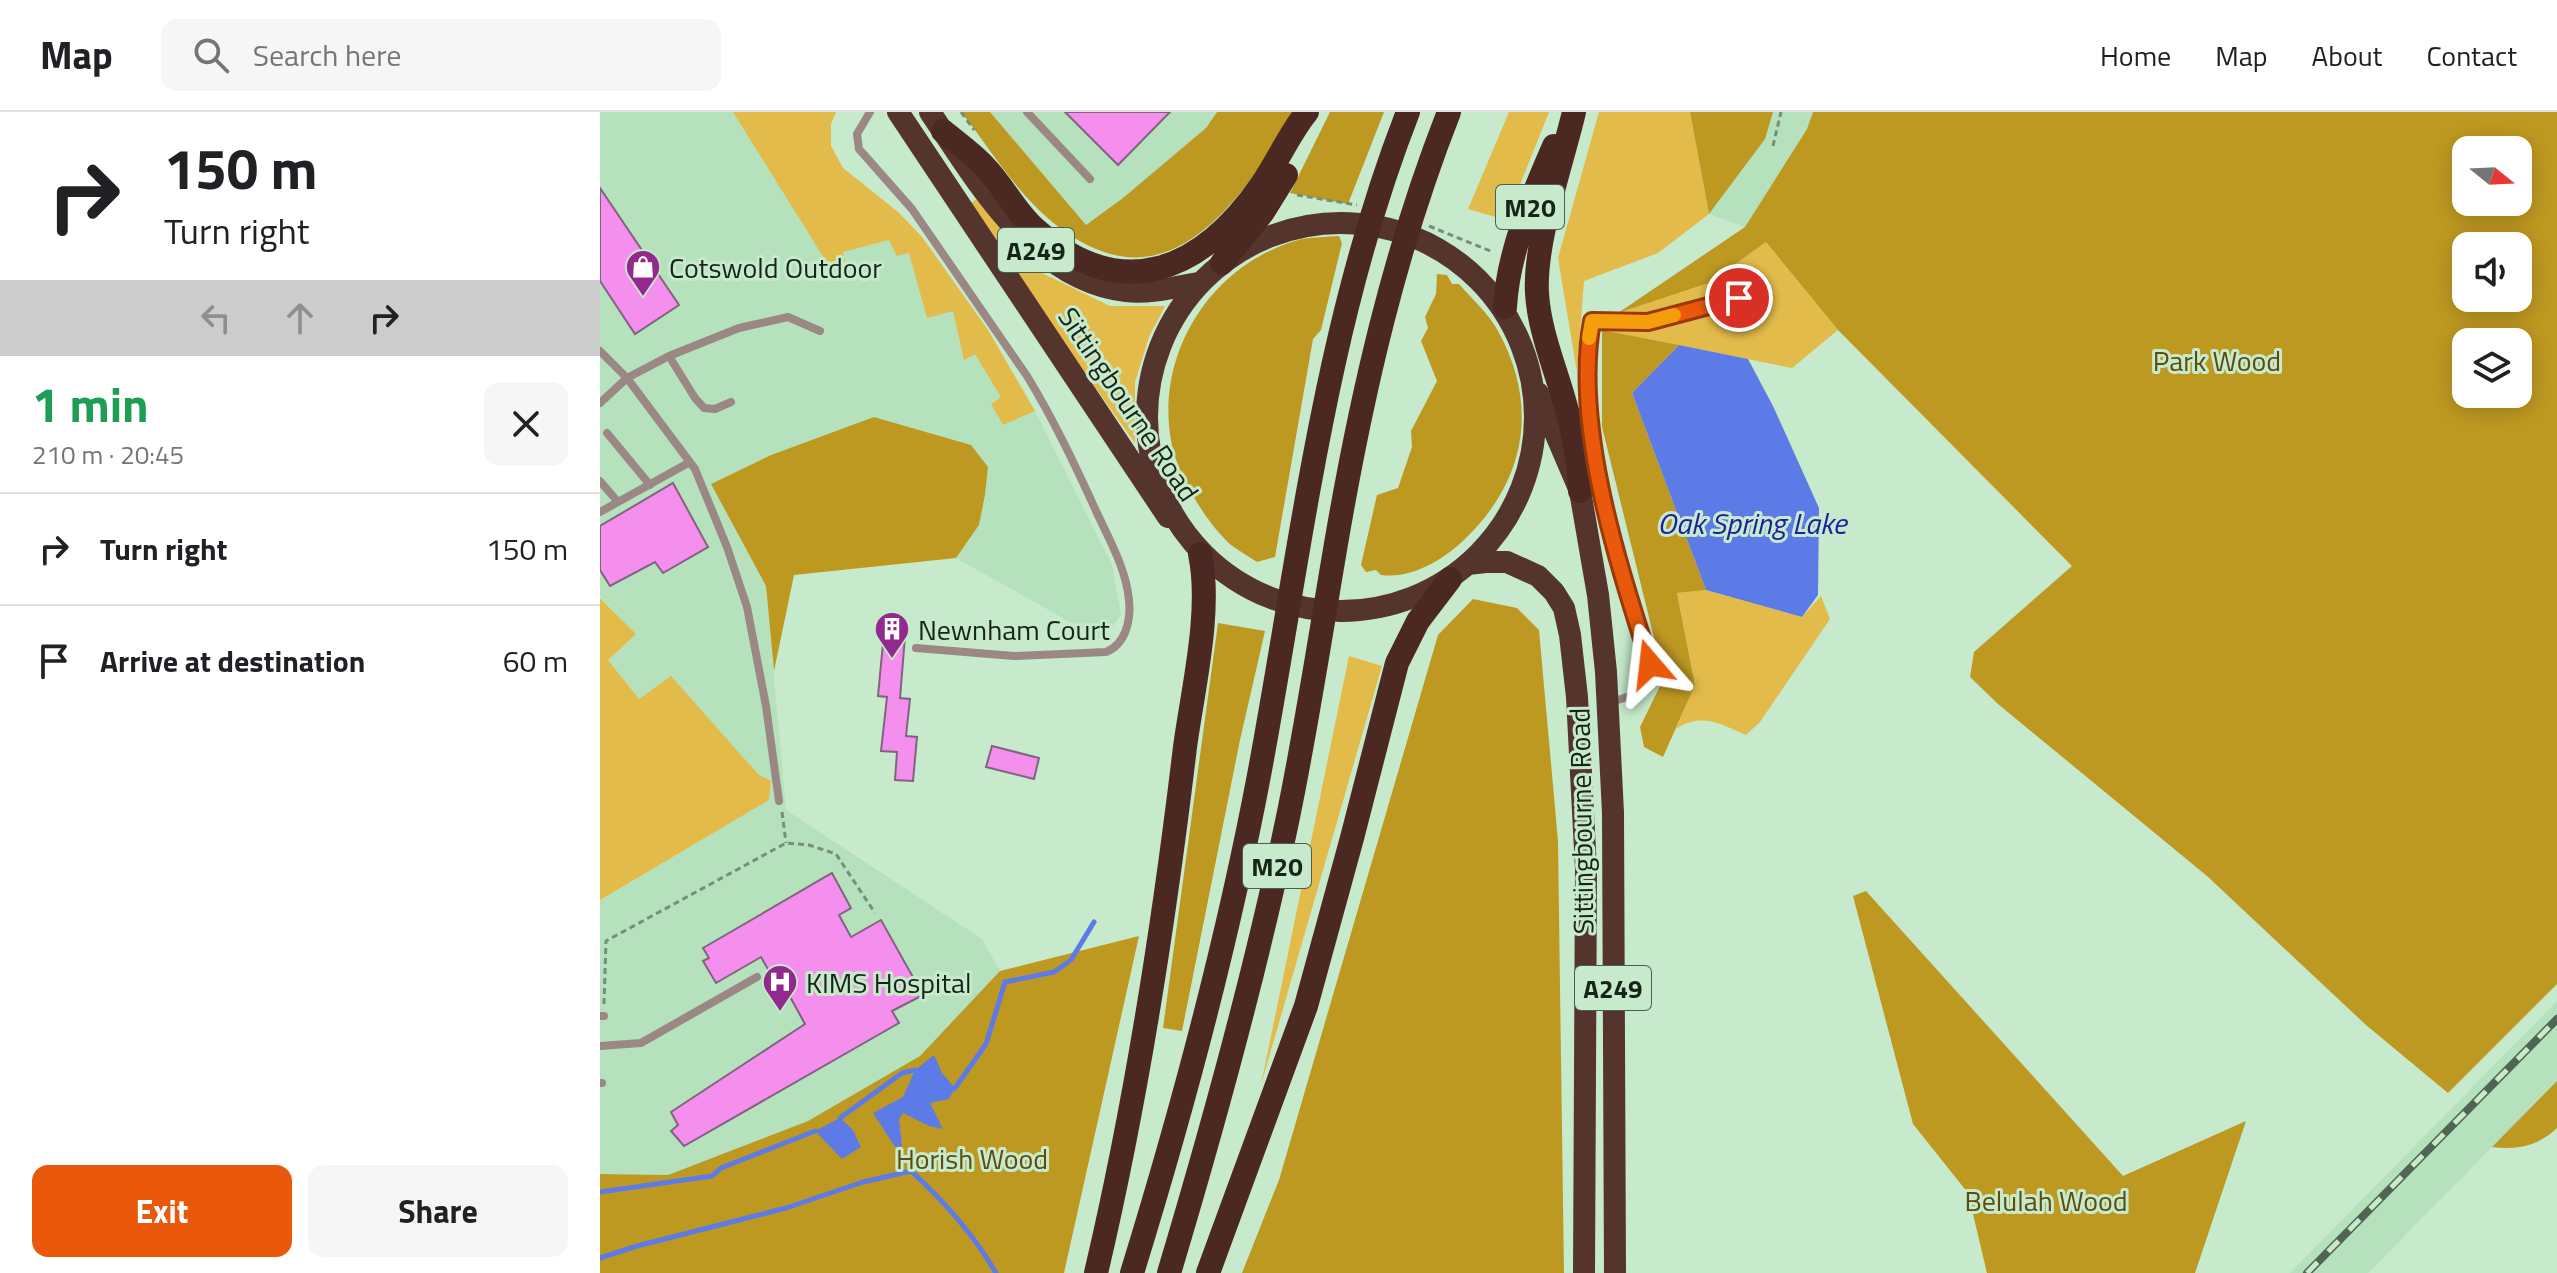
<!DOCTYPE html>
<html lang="en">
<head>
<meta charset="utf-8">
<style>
  :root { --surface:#fff; --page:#f6f6f6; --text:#202124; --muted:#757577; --line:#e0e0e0; --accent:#ea580c }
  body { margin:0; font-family:"Titillium Web",sans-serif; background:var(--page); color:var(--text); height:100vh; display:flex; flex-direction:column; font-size:30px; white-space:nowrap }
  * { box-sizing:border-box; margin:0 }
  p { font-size:26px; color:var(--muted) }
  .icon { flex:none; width:44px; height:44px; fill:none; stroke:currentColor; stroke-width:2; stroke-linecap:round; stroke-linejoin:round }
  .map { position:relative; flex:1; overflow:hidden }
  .sheet { display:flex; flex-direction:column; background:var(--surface); width:600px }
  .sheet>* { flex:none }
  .guide { background:#fff; color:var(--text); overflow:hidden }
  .needle { width:52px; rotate:108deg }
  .controls { position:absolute; left:1852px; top:24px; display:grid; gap:16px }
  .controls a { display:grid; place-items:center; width:80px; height:80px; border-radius:16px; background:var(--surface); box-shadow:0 4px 20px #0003; font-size:40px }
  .pin { position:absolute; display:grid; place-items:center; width:68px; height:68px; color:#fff; margin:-34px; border:4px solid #fff; border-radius:50%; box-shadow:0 2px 8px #0007 }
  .me { position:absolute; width:88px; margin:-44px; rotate:343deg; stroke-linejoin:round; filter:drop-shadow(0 0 6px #0008) }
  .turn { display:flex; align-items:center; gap:28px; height:168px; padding:0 32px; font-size:36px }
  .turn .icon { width:104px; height:104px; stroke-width:2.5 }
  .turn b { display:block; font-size:56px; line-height:68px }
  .lanes { display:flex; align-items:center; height:76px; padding:0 32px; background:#0003; justify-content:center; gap:40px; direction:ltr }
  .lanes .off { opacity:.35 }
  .round { display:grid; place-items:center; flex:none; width:84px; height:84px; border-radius:16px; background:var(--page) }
  .headline { display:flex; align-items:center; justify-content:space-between; height:136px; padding:0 32px }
  h1 { font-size:48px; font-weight:700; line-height:60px; color:#1e9e55 }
  .cta { display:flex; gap:16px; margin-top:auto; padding:16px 32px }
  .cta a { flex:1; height:92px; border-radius:16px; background:var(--accent); color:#fff; font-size:32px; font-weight:700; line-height:92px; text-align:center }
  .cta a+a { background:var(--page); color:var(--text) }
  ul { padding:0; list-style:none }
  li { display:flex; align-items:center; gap:24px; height:112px; padding:0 32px; border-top:2px solid var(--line) }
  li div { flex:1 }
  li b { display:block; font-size:30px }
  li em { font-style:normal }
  header { display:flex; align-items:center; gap:48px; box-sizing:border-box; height:112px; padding:0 40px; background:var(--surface); border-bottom:2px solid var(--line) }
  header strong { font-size:38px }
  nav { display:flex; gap:44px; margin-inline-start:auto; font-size:28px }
  .search { width:560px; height:72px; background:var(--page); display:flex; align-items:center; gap:20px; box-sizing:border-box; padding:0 28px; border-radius:16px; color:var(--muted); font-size:30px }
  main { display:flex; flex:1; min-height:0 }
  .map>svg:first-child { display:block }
  .built { fill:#b6e1bd }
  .green { fill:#e3bb4a }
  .forest { fill:#be9921; fill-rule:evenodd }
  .water { fill:#5d7be7 }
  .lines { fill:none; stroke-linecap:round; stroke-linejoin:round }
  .stream { stroke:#5d7be7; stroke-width:5 }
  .building { fill:#f48fed; stroke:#81637e; stroke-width:2 }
  .path { stroke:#768f79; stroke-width:3; stroke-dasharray:6 4; stroke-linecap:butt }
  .service { stroke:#9b8784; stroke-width:8 }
  .trunk { stroke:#56342e; stroke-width:22 }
  .motorway { stroke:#4c2822; stroke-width:24 }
  .rail-casing { stroke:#506553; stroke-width:8 }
  .rail { stroke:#c6eacb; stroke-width:5; stroke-dasharray:15; stroke-linecap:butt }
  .route-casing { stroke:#983908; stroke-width:20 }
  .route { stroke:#ea580c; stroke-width:14 }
  .slow { stroke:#f59e0b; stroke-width:14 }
  .labels { text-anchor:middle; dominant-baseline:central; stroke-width:6; stroke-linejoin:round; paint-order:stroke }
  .shield { fill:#c6eacb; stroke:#4c5f4e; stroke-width:2 }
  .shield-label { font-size:26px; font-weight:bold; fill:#172419 }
  .poi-label { font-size:28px; fill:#172419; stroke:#c6eacb; text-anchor:start }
  .park-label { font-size:28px; fill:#5e4b0e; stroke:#c6eacb }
  .street-label { font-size:28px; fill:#172419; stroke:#c6eacb }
  .water-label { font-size:30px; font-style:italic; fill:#1c1fa0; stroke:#c6eacb }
</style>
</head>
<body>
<header>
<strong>Map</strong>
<div class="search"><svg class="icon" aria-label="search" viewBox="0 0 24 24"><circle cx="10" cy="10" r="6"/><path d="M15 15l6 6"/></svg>Search here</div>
<nav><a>Home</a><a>Map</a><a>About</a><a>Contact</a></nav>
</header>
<main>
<section class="sheet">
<div class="guide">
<div class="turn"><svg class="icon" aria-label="right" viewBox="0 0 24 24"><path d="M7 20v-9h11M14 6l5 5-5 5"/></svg><div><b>150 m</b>Turn right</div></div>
<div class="lanes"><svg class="icon off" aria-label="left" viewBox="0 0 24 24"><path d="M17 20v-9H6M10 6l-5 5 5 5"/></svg><svg class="icon off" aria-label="ahead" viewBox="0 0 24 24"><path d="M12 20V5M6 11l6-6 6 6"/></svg><svg class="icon" aria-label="right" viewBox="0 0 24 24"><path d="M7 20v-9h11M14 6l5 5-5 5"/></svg></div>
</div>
<div class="headline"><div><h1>1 min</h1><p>210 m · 20:45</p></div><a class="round"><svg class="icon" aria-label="close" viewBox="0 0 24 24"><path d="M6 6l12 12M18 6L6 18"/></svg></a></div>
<ul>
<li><svg class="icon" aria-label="right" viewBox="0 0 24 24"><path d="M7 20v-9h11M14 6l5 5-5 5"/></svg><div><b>Turn right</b></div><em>150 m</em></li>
<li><svg class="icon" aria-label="arrive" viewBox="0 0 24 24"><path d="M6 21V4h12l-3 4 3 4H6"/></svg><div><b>Arrive at destination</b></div><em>60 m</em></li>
</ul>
<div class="cta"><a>Exit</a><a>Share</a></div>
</section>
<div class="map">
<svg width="1957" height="1161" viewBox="0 0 1957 1161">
  <rect width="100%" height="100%" fill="#c6eacb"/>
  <path class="built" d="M0,0H236L231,12V34L243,56L298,100L322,125L388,218L435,299L512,453L521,503L502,528L356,446L379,413L385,382L388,355L371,333L274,305L171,343L112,372L166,474L186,698L382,827L400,859L320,944L208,1009L68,1063L0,1062V788L169,688L171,669L158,662L71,565L40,588L8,548L35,522L0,484Z
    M390,0H617L606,16L523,86L486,113Z
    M1173,0H1213L1207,17L1145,115L1109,102L1165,27Z
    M1957,889V969L1892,1035L1768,1161H1690Z"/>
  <path class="green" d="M133,0H236L231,12V34L243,56L298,100L322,125L388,218L435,299L403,313L391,292L401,285L375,242L364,248L353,199L327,206L309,141L297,144L289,128L243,140L246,155L232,159Z
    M909,0H949L906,108L868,97Z
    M999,0H1090L1109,102L1058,141L984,169L977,260L958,146Z
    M376,87L438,159L510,194H565L549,225L535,270V331L451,214L371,91Z
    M1166,130L1238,218L1192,256L1002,218L1018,201L1109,171Z
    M1106,478L1202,505L1221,484L1230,507L1160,610L1146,623C1120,612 1102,600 1076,617L1095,572L1077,481Z
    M0,486L36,522L8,548L39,587L71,564L158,662L171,669L169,688L0,788Z
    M749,544L782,554L661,973Z"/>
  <path class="forest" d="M361,0H390L486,113L523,86L606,16L617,0H697C653,65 590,177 496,137C472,127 450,110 432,91C406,64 385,30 361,0Z
    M730,0H784L748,92L690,81Z
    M1090,0H1173L1165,27L1109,102Z
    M1213,0H1957V872L1848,981L1766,913L1607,764L1398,592L1370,565L1374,540L1472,454L1238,218L1166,130L1109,171L1018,201L1145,115L1207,17ZM1866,38H1918V90H1866ZM1866,134H1918V186H1866ZM1866,230H1918V282H1866Z
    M739,124L742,131L721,218L713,227L675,445L657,450C648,444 639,439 631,433C607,412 579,365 572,334C553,242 612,150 702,127C714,125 727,125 739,124Z
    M837,162L847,163L852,172H859C872,187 889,202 898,219C939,293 926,367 867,425C845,447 813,467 781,463L776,458L766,460L761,453L777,383L798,376L812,335L811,319L837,269L821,229L828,216L825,205L836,182Z
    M1002,218L1079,233L1032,281L1106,478L1077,481L1095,573L1063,645L1044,635L1040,615L1064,566L1002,315Z
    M274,305L371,333L388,355L385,383L379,413L356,446L194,463L174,559L166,474L111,372L171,343Z
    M873,487L917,496L939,518L958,729L964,1161H642L679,1068L838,523Z
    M618,511L665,519L640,628L582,919L563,916Z
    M1266,779L1523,1064L1646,1009L1595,1161H1387L1368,1081L1313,1012L1253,784Z
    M539,824L464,1161H0V1062L68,1063L208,1009L320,944L400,859Z
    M1957,969V1016C1938,1034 1918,1038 1892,1035Z"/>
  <path class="water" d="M1079,233L1148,247L1173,294L1219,396L1218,483L1202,505L1106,478L1032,281Z
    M334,943L342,961L355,976L349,987L330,991L343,1017L329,1014L303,1001L299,1007L302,1034L295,1035L273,1001L303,985L315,958Z
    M240,1006L253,1018L261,1035L242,1047L215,1019Z"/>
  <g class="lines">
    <path class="stream" d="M355,976L386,932L405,870L454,860L471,848L494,810
      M240,1006L302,961L315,958
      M0,1080L112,1064L121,1056L215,1019
      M0,1146L37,1134L186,1096L263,1070L311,1059C344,1089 374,1123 396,1161"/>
  </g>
  <path class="building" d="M465,0H570L518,53Z
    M0,76L79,193L35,222L0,169Z
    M73,371L108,435L63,461L55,450L10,474L0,458V414Z
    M285,510L306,512L300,586L310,587L306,624L317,625L313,669L295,668L297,640L281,639L287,585L278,584Z
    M392,634L439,646L434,667L386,655Z
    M232,761L251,796L239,803L251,825L281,808L323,883L292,899L299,911L84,1034L71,1019L78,1013L71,1000L205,912L188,881L183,884L161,845L116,871L103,849L109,846L103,836Z"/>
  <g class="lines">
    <path class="path" d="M361,0L374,18
      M1173,34L1181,0
      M697,83L757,93
      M829,114L893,140
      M182,700L186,731
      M4,892L6,829L186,731L209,733L236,742L275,801"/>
    <path class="service" d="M270,0L257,22L259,37L312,97L427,264C454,308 476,355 497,401C510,429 526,457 529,488C531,508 526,532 506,540L414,544L316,536
      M427,0L490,67
      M0,239L27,266L95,357L127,435L147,495L166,594L179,689
      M69,244L95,286L104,296L115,297L131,290
      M0,291L27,266L69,244L139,216L188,205L220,219
      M7,321L50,373
      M0,369L18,390
      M0,400L90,350
      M1010,590C1036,584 1044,579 1050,552C1018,449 974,317 992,209L1048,210L1139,186
      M0,904H4
      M0,934L41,931L157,865
      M0,971H2"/>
    <path class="trunk" d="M298,0L568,405
      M330,0C377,70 434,169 526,179C549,182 576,175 598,171
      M547 305a194 194 0 1 1 388 0a194 194 0 1 1-388 0Z
      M938,281L980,379L998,483L1006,560L1013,701L1015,1161
      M868,452L886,450H907L938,464L954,480L964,496L970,523L977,585L986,757L984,1161"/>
    <path class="motorway" d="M974,0C962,51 934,130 937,181C939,217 954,253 964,288C973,318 979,347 980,379
      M343,19C356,30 372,41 384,54C403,73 414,98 434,116C521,194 601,160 662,72C678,49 689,22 707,0
      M622,151L663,100L686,63
      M905,195C908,141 932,84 954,34
      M496,1161C537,987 564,812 585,635C593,576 612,499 600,442
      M532,1161C583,996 628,828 660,658C701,437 725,212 808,0
      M569,1161C614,1011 656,859 688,705C707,613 721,519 737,426C762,281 795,137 849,0
      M608,1161L706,894L752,726L797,551L818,509L850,467"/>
    <defs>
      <path id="rail" d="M1707,1161L1957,907"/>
    </defs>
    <use href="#rail" class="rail-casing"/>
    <use href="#rail" class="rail"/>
  </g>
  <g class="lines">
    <defs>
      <path id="route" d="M1050,552C1018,451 973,315 992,209L1048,210L1139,186"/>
    </defs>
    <use href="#route" class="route-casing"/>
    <use href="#route" class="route"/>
    <path class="slow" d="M989,226L992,209L1048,210L1074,203"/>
  </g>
  <defs>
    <symbol id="shop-pin" viewBox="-11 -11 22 30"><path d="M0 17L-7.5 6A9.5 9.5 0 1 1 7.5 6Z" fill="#922a8e" stroke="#c6eacb"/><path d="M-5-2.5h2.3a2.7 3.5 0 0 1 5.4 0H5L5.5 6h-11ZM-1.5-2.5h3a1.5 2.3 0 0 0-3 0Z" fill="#fff"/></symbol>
    <symbol id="building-pin" viewBox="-11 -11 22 30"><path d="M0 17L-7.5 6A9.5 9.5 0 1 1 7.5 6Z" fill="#922a8e" stroke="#c6eacb"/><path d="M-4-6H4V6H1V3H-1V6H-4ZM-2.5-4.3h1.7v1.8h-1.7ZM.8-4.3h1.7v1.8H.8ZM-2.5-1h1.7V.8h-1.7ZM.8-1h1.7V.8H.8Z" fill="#fff"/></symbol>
    <symbol id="hospital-pin" viewBox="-11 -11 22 30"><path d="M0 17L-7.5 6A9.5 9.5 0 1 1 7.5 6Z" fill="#922a8e" stroke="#c6eacb"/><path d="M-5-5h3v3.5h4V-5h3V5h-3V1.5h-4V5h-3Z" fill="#fff"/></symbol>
  </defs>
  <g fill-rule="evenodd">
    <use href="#shop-pin" x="23" y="135" width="40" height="54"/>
    <use href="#building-pin" x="272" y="497" width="40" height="54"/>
    <use href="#hospital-pin" x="160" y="850" width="40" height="54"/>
  </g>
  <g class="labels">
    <g class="shield">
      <rect x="896" y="73" width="68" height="44" rx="6"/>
      <rect x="398" y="116" width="76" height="44" rx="6"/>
      <rect x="643" y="732" width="68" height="44" rx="6"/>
      <rect x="975" y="854" width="76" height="44" rx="6"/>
    </g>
    <g class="shield-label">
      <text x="930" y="95">M20</text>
      <text x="436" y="138">A249</text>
      <text x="677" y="754">M20</text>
      <text x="1013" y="876">A249</text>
    </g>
    <g class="poi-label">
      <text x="69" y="155">Cotswold Outdoor</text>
      <text x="318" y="517">Newnham Court</text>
      <text x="206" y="870">KIMS Hospital</text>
    </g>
    <g class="park-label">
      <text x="1617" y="248">Park Wood</text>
      <text x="372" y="1046">Horish Wood</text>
      <text x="1446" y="1088">Belulah Wood</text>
    </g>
    <g class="street-label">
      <text transform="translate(529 292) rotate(56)">Sittingbourne Road</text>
      <text transform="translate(981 709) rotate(-91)">Sittingbourne Road</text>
    </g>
    <g class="water-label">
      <text x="1152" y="411">Oak Spring Lake</text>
    </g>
  </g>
</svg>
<div class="controls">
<a><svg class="needle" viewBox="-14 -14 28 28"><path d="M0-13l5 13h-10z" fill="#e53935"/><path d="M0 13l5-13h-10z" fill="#757577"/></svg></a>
<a><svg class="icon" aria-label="sound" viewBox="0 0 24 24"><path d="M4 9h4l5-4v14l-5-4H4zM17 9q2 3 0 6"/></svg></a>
<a><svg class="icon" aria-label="layers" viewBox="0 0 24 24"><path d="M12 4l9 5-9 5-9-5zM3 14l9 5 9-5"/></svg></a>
</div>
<div class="pin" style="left:1139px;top:186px;background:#d93025"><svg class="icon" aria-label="arrive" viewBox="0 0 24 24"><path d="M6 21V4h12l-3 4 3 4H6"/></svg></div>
<svg class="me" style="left:1050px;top:552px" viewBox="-20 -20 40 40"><path d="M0-17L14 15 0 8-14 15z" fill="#ea580c" stroke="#fff" stroke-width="4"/></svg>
</div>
</main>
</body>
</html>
